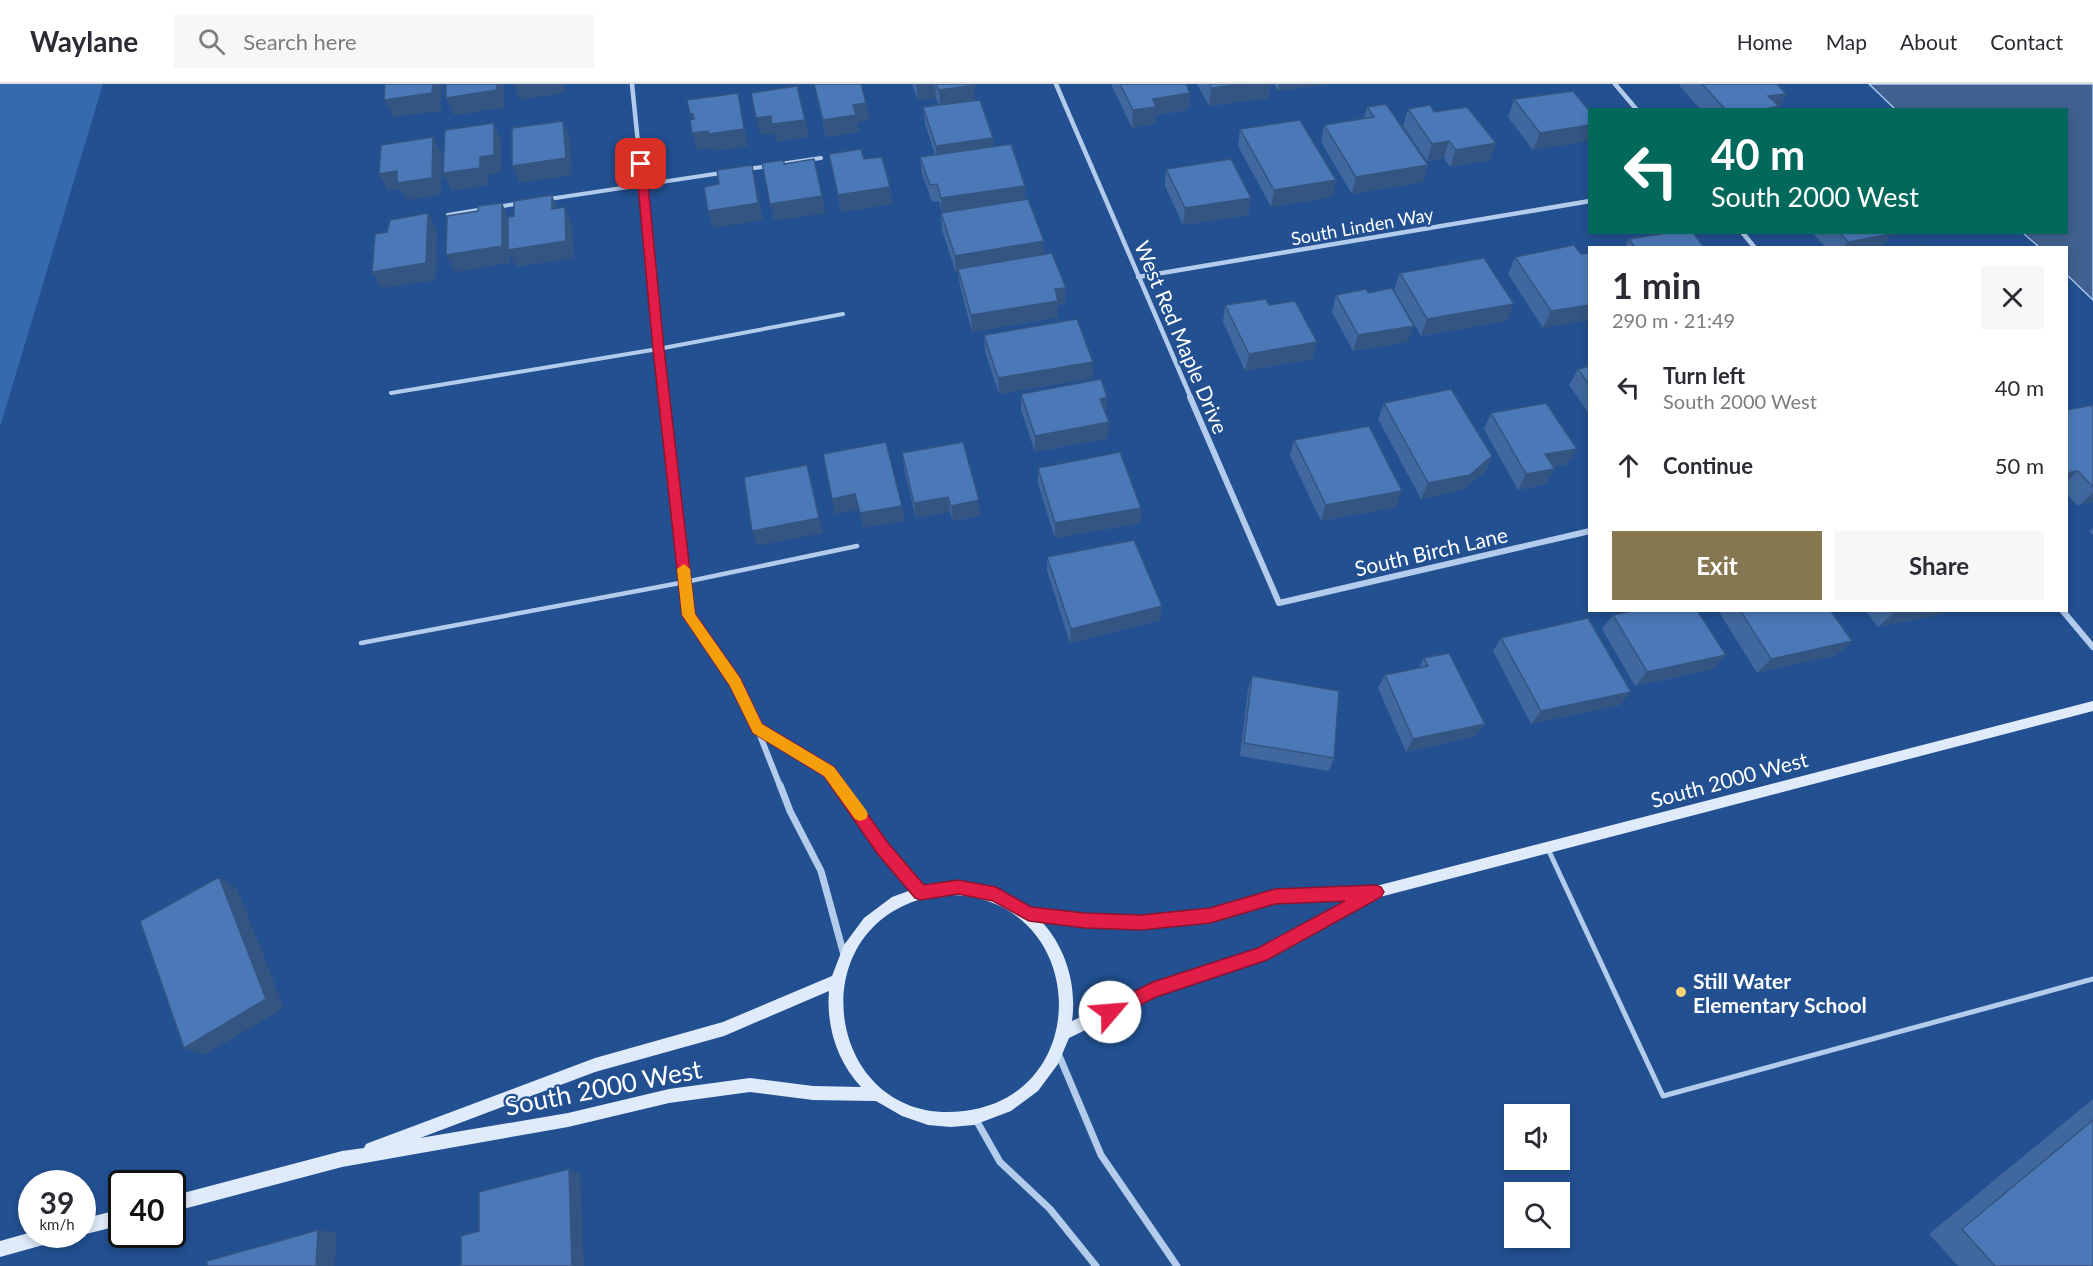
<!DOCTYPE html>
<html lang="en">
<head>
<meta charset="utf-8">
<style>
  :root { --surface:#fff; --page:#f7f7f7; --text:#2b2b33; --muted:#7c7c81; --line:#e1e1e2; --accent:#877751 }
  body { margin:0; font-family:Lato,sans-serif; background:var(--page); color:var(--text); height:100vh; display:flex; flex-direction:column; font-size:22px; white-space:nowrap }
  * { box-sizing:border-box; margin:0 }
  p { font-size:20px; color:var(--muted) }
  .icon { flex:none; width:33px; height:33px; fill:none; stroke:currentColor; stroke-width:2; stroke-linecap:round; stroke-linejoin:round }
  .map { position:relative; flex:1; overflow:hidden }
  .details { position:absolute; left:1588px; top:162px; width:480px; height:366px; display:flex; flex-direction:column; background:var(--surface); border-radius:0px; box-shadow:0 3px 9px #0003 }
  .details>* { flex:none }
  .guide { position:absolute; left:1588px; top:24px; width:480px; height:126px; border-radius:0px; box-shadow:0 3px 9px #0003; background:#00695c; color:#fff; overflow:hidden }
  .controls { position:absolute; left:1504px; top:1020px; display:grid; gap:12px }
  .controls a { display:grid; place-items:center; width:66px; height:66px; border-radius:0px; background:var(--surface); box-shadow:0 3px 9px #0003; font-size:30px }
  .speed { position:absolute; left:18px; top:1086px; display:flex; gap:12px; font-size:30px; font-weight:700; text-align:center }
  .speed>* { display:grid; place-content:center; width:78px; height:78px; border-radius:50%; background:var(--surface); box-shadow:0 3px 9px #0003; line-height:1 }
  .speed small { font-size:15px; font-weight:400 }
  .speed .limit { border:3px solid #111; border-radius:9px; background:#fff; color:#111 }
  .pin { position:absolute; display:grid; place-items:center; width:51px; height:51px; color:#fff; margin:-26px; border-radius:12px; box-shadow:0 3px 9px #0006 }
  .me { position:absolute; width:66px; margin:-33px; rotate:63deg; stroke-linejoin:round; filter:drop-shadow(0 0 4px #0008) }
  .turn { display:flex; align-items:center; gap:21px; height:126px; padding:0 24px; font-size:27px }
  .turn .icon { width:78px; height:78px; stroke-width:2.5 }
  .turn b { display:block; font-size:42px; line-height:51px }
  .round { display:grid; place-items:center; flex:none; width:63px; height:63px; border-radius:0px; background:var(--page) }
  .headline { display:flex; align-items:center; justify-content:space-between; height:102px; padding:0 24px }
  h1 { font-size:36px; font-weight:700; line-height:45px }
  .button { display:flex; gap:12px; margin-top:auto; padding:12px 24px }
  .button a { flex:1; height:69px; border-radius:0px; background:var(--accent); color:#fff; font-size:24px; font-weight:700; line-height:69px; text-align:center }
  .button a+a { background:var(--page); color:var(--text) }
  ul { padding:0; list-style:none }
  li { display:flex; align-items:center; gap:18px; height:78px; padding:0 24px }
  li div { flex:1 }
  li b { display:block; font-size:22px }
  li em { font-style:normal }
  header { display:flex; align-items:center; gap:36px; box-sizing:border-box; height:84px; padding:0 30px; background:var(--surface); border-bottom:2px solid var(--line) }
  header strong { font-size:28px }
  nav { display:flex; gap:33px; margin-inline-start:auto; font-size:21px }
  .search { width:420px; height:54px; background:var(--page); display:flex; align-items:center; gap:15px; box-sizing:border-box; padding:0 21px; border-radius:0px; color:var(--muted); font-size:22px }
  .map>svg:first-child { display:block }
  .green { fill:#366aae }
  .water { fill:#40618f; stroke:#a7c6ed; stroke-width:1.5 }
  .lines { fill:none; stroke-linecap:round; stroke-linejoin:round }
  .lane-far2 { stroke:#b3ccec; stroke-width:4 }
  .lane-far1 { stroke:#b3ccec; stroke-width:4.5 }
  .lane { stroke:#b3ccec; stroke-width:5 }
  .street-far2 { stroke:#b3ccec; stroke-width:4.5 }
  .street-far1 { stroke:#b3ccec; stroke-width:6 }
  .street { stroke:#b3ccec; stroke-width:7 }
  .secondary { fill:#dfeafa; fill-rule:evenodd }
  .wall { fill:#40689e }
  .shaded-wall { fill:#345581 }
  .building { fill:#4b79b8; stroke:#345581; stroke-width:1.5 }
  .route { fill:#e11d48; stroke:#92132f; stroke-width:1.5 }
  .slow { fill:#f59e0b }
  .poi-dot { fill:#f8d575; stroke:#225091; stroke-width:2 }
  .labels { text-anchor:middle; dominant-baseline:central; stroke-width:4.5; stroke-linejoin:round; paint-order:stroke }
  .far-street-label { font-size:18px; fill:#fff; stroke:#225091 }
  .street-label { font-size:21px; fill:#fff; stroke:#225091 }
  .poi-label { font-size:21px; font-weight:bold; fill:#fff; stroke:#225091; text-anchor:start }
  .near-street-label { font-size:26px; fill:#fff; stroke:#225091 }
</style>
</head>
<body>
<header>
<strong>Waylane</strong>
<div class="search"><svg class="icon" aria-label="search" viewBox="0 0 24 24"><circle cx="10" cy="10" r="6"/><path d="M15 15l6 6"/></svg>Search here</div>
<nav><a>Home</a><a>Map</a><a>About</a><a>Contact</a></nav>
</header>
<div class="map">
<svg width="2093" height="1182" viewBox="0 0 2093 1182">
  <rect width="100%" height="100%" fill="#225091"/>
  <path class="green" d="M0,0H103L0,343Z"/>
  <path class="water" d="M1869,0H2093V216L2067,191V164L2039,163L2023,149L2067,148V26L1895,25Z"/>
  <g class="lines">
    <path class="lane-far2" d="M780,80L821,74
      M747,85L769,82
      M549,115L721,89
      M498,123L520,119
      M448,131L484,125
      M391,309L658,265L843,230"/>
    <path class="lane-far1" d="M361,559L685,498L857,462"/>
    <path class="lane" d="M1548,765L1663,1012L2093,895"/>
    <path class="street-far2" d="M632,0L664,314
      M1056,0L1191,314
      M1615,0L1637,26
      M1742,148L1755,164
      M1138,193L1590,117"/>
    <path class="street-far1" d="M664,313L689,531L735,598L757,644L780,702
      M1190,313L1279,519L1590,447
      M2062,526L2093,563
      M758,645L829,687L840,702"/>
    <path class="street" d="M780,701L790,727L821,787L844,871
      M839,701L883,764L921,808
      M1058,969L1101,1071L1177,1182
      M975,1034L1000,1078L1050,1125L1096,1182"/>
    <path class="secondary" d="M2093,617V627L1376,814L1266,875L1155,912L1069,954L1058,980L1038,1007L1011,1027L974,1041L951,1043L928,1041L902,1032L876,1017L813,1016L750,1008L669,1019L568,1043L342,1083L172,1128V1112L342,1067L364,1064L366,1060L371,1058L595,974L723,938L832,892L844,861L864,834L892,813L928,800L951,798L974,800L1000,809L1027,824L1085,830L1141,832L1210,824L1275,806L1376,802ZM940,811C1088,804 1100,1011 964,1027C824,1045 793,833 940,811ZM1348,815L1258,864L1153,899L1072,937C1077,902 1066,864 1042,838L1085,844L1141,846L1210,838L1275,818ZM829,907C826,942 837,977 861,1003L813,1002L750,994L669,1005L568,1029L420,1054L595,988L724,952Z
      M122,1125V1141L82,1151L81,1150L82,1135Z
      M32,1148V1150H62L59,1155L54,1158L0,1173V1157Z"/>
  </g>
  <path class="wall" d="M814,0L866,19L869,36L857,38L859,48L826,53Z
    M912,0H974L975,16L993,54V63L1025,116L1044,157V171L1066,204L1065,220L1058,221V233L972,248L960,202L958,188L956,189L942,146L941,129H942L939,117L932,118L922,90L920,73L935,71L925,40L923,23L939,21L936,14L918,16Z
    M1111,0H1186L1190,9L1188,26L1156,31L1155,40L1132,44Z
    M1197,0H1271L1268,14L1209,22Z
    M1274,0H1330L1278,7Z
    M1679,0H1777L1786,10L1778,26H1701L1679,1Z
    M1514,15L1590,28L1533,66L1508,33Z
    M1367,23L1428,81L1423,98L1352,110L1321,58L1324,41L1364,34Z
    M1408,25L1434,28L1496,59L1490,76L1450,83L1444,74L1427,77L1403,42Z
    M1240,45L1336,96L1332,113L1271,123L1238,62Z
    M829,70L864,75L890,103L893,120L841,128Z
    M1166,85L1251,114L1248,131L1183,141L1165,102Z
    M1652,148H1693L1704,164H1624L1629,155L1651,152Z
    M1812,148H1905L1890,151L1881,164H1826Z
    M1581,170L1543,244L1508,190L1515,173Z
    M1400,189L1514,220L1506,237L1421,252L1394,206Z
    M1368,209L1408,258L1353,267L1332,228L1336,211Z
    M1225,221H1269L1317,258L1312,275L1245,287L1223,238Z
    M984,251L1093,278L1092,294L999,310L985,268Z
    M1590,282V331L1569,301L1578,285Z
    M1021,310L1107,313L1106,329L1108,354L1035,368L1021,326Z
    M1384,319L1492,372L1485,388L1462,406L1421,415L1378,335Z
    M2093,321V418L2078,422L2067,410V326Z
    M1491,329L1568,380L1554,383L1555,385L1546,400L1518,406L1484,345Z
    M1294,356L1396,423L1321,437L1290,372Z
    M902,369L980,432L953,437L950,428L916,434L904,385Z
    M1038,384L1141,424L1140,439L1055,454L1038,400Z
    M2093,444V451L2089,447Z
    M1047,473L1162,522L1160,536L1070,559L1047,487Z
    M1718,526H1830L1837,571L1757,589Z
    M1865,526H1947L1942,530L1878,543Z
    M1613,531L1726,571L1713,585L1635,602L1602,545Z
    M1501,554L1620,621L1531,640L1493,567Z
    M1424,574L1485,640L1476,652L1406,668L1378,604L1385,591L1419,584Z
    M1252,592L1334,674L1329,687L1240,672L1248,605Z
    M2093,1015V1182H1958L1929,1150Z"/>
  <path class="shaded-wall" d="M433,0H441V27L393,33L384,16Z
    M497,0H504V24L454,31L446,14Z
    M513,0H564V9L519,16Z
    M916,0H935L936,14L918,16Z
    M1244,0H1271L1268,14L1209,22L1211,4Z
    M1279,0H1330L1278,7Z
    M975,1V19L940,23L939,6Z
    M738,9L742,27L748,62L714,67L713,64L697,66L692,49Z
    M1190,9L1188,26L1156,31L1155,40L1132,44L1133,26L1153,15Z
    M1786,10L1778,26H1761L1768,12Z
    M866,19L869,36L857,38L859,48L826,53L823,36L853,21Z
    M690,30H693L695,47Z
    M771,32L805,36L809,53L776,58L774,49L760,51L756,34Z
    M563,37L570,54L572,91L520,99L512,82Z
    M494,39L501,57V88L488,91V101L452,107L443,89L480,73Z
    M1590,41V57L1533,66L1540,49Z
    M433,53L442,70L441,111L406,116L400,105L388,107L379,90Z
    M993,54L994,72L937,80L936,62Z
    M1449,57L1444,74L1427,77L1432,60Z
    M1496,59L1490,76L1450,83L1456,66Z
    M752,81L756,98L763,136L713,144L708,127Z
    M1428,81L1423,98L1352,110L1356,93Z
    M1336,96L1332,113L1271,123L1274,106Z
    M1025,102V119L942,131L941,114Z
    M890,103L893,120L841,128L838,111Z
    M552,111L559,128L552,125Z
    M822,112L826,129L774,137L770,120Z
    M1251,114L1248,131L1183,141L1185,124Z
    M502,119L510,136L565,123L572,140L574,174L516,183L510,170V179L455,188L446,171Z
    M428,129L437,146L436,196L382,204L372,188Z
    M1871,148H1905L1890,151L1881,164H1844L1848,158Z
    M1044,157V174L958,185V188L956,189L955,172Z
    M1066,204L1065,220L1058,221V233L972,248L971,231L1055,205Z
    M1514,220L1506,237L1421,252L1427,235Z
    M1590,221V236L1543,244L1551,227Z
    M1414,242L1408,258L1353,267L1358,251Z
    M1317,258L1312,275L1245,287L1249,270Z
    M1093,278L1092,294L999,310L998,294Z
    M1107,313L1106,329L1100,315Z
    M1109,338L1108,354L1035,368V352Z
    M1577,365L1568,380L1537,386L1545,370Z
    M1492,372L1485,388L1462,406L1421,415L1428,399Z
    M807,381L823,449L758,462L752,447Z
    M1555,385L1546,400L1518,406L1526,390Z
    M2078,387L2067,397V389Z
    M1402,407L1396,423L1321,437L1326,421Z
    M2093,409V418L2078,422Z
    M855,410L858,426L835,430L832,415Z
    M948,413L950,428L916,434L914,419Z
    M979,416L980,432L953,437L951,422Z
    M902,422L905,437L863,444L860,429Z
    M1141,424L1140,439L1055,454V439Z
    M1162,522L1160,536L1070,559L1071,545Z
    M1908,526H1947L1942,530L1878,543L1894,529Z
    M1852,557L1837,571L1757,589L1771,575Z
    M1726,571L1713,585L1635,602L1647,588Z
    M1631,608L1620,621L1531,640L1541,627Z
    M1485,640L1476,652L1406,668L1413,655Z
    M219,793L237,804L284,924L204,971L184,964Z
    M569,1085L580,1090L584,1182H572Z
    M318,1146L336,1149L335,1182H316Z"/>
  <path class="building" d="M385,0H433L432,9L384,16Z
    M446,0H497V6L446,14Z
    M814,0H861L866,19L853,21L856,31L823,36Z
    M936,0H974L975,1L939,6Z
    M1120,0H1186L1190,9L1153,15L1156,23L1133,26Z
    M1209,0H1244L1211,4Z
    M1702,0H1777L1786,10L1768,12L1779,22L1761,26H1726Z
    M797,2L805,36L772,40L771,32L756,34L751,9Z
    M1573,7L1590,28V41L1540,49L1514,15Z
    M738,9L744,45L709,50L708,47L692,49L690,36L694,35L693,30H690L687,16Z
    M980,16L993,54L936,62L923,23Z
    M1386,20L1428,81L1356,93L1324,41L1374,33L1367,23Z
    M1430,21L1434,28L1467,23L1496,59L1456,66L1449,57L1432,60L1408,25Z
    M1300,36L1336,96L1274,106L1240,45Z
    M563,37L566,74L512,82V44Z
    M494,39V71L480,73V84L443,89L445,46Z
    M433,53L432,94L397,99V87L379,90L381,61Z
    M1011,60L1025,102L941,114L937,100L930,101L920,73Z
    M861,65L864,75L882,73L890,103L838,111L829,70Z
    M814,75L822,112L770,120L762,79L784,76V80Z
    M1231,75L1251,114L1185,124L1166,85Z
    M752,81L758,119L708,127L704,103L719,100L717,86Z
    M552,111V125L565,123L566,157L508,166V133L514,132V117Z
    M1028,115L1044,157L955,172L941,129Z
    M502,119V162L446,171L447,132L478,127V122Z
    M428,129L426,179L372,188L375,150L387,148L390,136Z
    M1659,148H1693L1704,164H1635L1629,155L1661,150Z
    M1839,148H1889L1891,150L1848,158Z
    M1574,161L1581,170L1590,169V221L1551,227L1515,173Z
    M1923,161L1925,164H1912Z
    M1052,169L1066,204L1055,205L1058,217L971,231L958,185Z
    M1484,174L1514,220L1427,235L1400,189Z
    M1392,204L1414,242L1358,251L1336,211L1366,205L1368,209Z
    M1266,215L1269,221L1295,217L1317,258L1249,270L1225,221Z
    M1077,235L1093,278L998,294L984,251Z
    M1590,282V302L1578,285Z
    M1101,295L1107,313L1100,315L1109,338L1035,352L1021,310Z
    M1451,305L1492,372L1470,391L1428,399L1384,319Z
    M1546,319L1577,365L1545,370L1555,385L1526,390L1491,329Z
    M2093,321V403L2078,387L2067,389V326Z
    M1369,342L1402,407L1326,421L1294,356Z
    M886,358L902,422L860,429L855,410L832,415L823,370Z
    M963,358L979,416L951,422L948,413L914,419L902,369Z
    M1120,368L1141,424L1055,439L1038,384Z
    M807,381L819,434L752,447L744,393Z
    M1134,456L1162,522L1071,545L1047,473Z
    M1635,526H1697L1726,571L1647,588L1613,531Z
    M1740,526H1830L1852,557L1771,575Z
    M1892,526H1908L1894,529Z
    M1588,534L1631,608L1541,627L1501,554Z
    M1449,569L1485,640L1413,655L1385,591L1428,582L1424,574Z
    M1252,592L1339,607L1334,674L1244,659Z
    M219,793L266,915L184,964L140,837Z
    M2093,1036V1182H1995L1962,1145Z
    M569,1085L572,1182H461V1152L479,1147V1108Z
    M318,1146L316,1182H207V1177Z"/>
  <path class="route" d="M641,77L646,80L664,265L695,530L740,594L762,640L834,683L888,759L924,801L958,796L996,803L1031,823L1085,829L1141,831L1210,824L1275,805L1376,801L1381,803L1384,808L1381,813L1267,876L1156,913L1110,936L1105,934L1102,928L1105,922L1153,898L1258,864L1345,817L1275,820L1210,839L1141,846L1085,844L1029,837L993,817L958,810L921,816L915,814L877,769L824,692L753,649L730,602L682,531L653,265L636,80Z"/>
  <path class="slow" d="M684,480L690,485L695,530L740,594L762,640L834,683L866,726L868,730L866,735L860,737L855,735L824,692L753,649L730,602L682,531L677,485Z"/>
  <circle class="poi-dot" cx="1681" cy="908" r="6"/>
  <g class="labels">
    <g class="far-street-label">
      <text transform="translate(1362 142) rotate(-10)">South Linden Way</text>
    </g>
    <g class="street-label">
      <text transform="translate(1182 253) rotate(67)">West Red Maple Drive</text>
      <text transform="translate(1431 467) rotate(-13)">South Birch Lane</text>
      <text transform="translate(1729 695) rotate(-15)">South 2000 West</text>
    </g>
    <g class="poi-label">
      <text x="1693" y="896">Still Water<tspan x="1693" dy="24">Elementary School</tspan></text>
    </g>
    <g class="near-street-label">
      <text transform="translate(603 1003) rotate(-11)">South 2000 West</text>
    </g>
  </g>
</svg>
<div class="controls">
<a><svg class="icon" aria-label="sound" viewBox="0 0 24 24"><path d="M4 9h4l5-4v14l-5-4H4zM17 9q2 3 0 6"/></svg></a>
<a><svg class="icon" aria-label="search" viewBox="0 0 24 24"><circle cx="10" cy="10" r="6"/><path d="M15 15l6 6"/></svg></a>
</div>
<div class="speed"><div>39<small>km/h</small></div><div class="limit">40</div></div>
<div class="pin" style="left:641px;top:80px;background:#d93025"><svg class="icon" aria-label="arrive" viewBox="0 0 24 24"><path d="M6 21V4h12l-3 4 3 4H6"/></svg></div>
<svg class="me" style="left:1110px;top:928px" viewBox="-20 -20 40 40"><circle r="19" fill="#fff"/><path d="M0-13L10 11 0 6-10 11z" fill="#e11d48"/></svg>
<div class="guide">
<div class="turn"><svg class="icon" aria-label="left" viewBox="0 0 24 24"><path d="M17 20v-9H6M10 6l-5 5 5 5"/></svg><div><b>40 m</b>South 2000 West</div></div>
</div>
<section class="details">
<div class="headline"><div><h1>1 min</h1><p>290 m · 21:49</p></div><a class="round"><svg class="icon" aria-label="close" viewBox="0 0 24 24"><path d="M6 6l12 12M18 6L6 18"/></svg></a></div>
<ul>
<li><svg class="icon" aria-label="left" viewBox="0 0 24 24"><path d="M17 20v-9H6M10 6l-5 5 5 5"/></svg><div><b>Turn left</b><p>South 2000 West</p></div><em>40 m</em></li>
<li><svg class="icon" aria-label="ahead" viewBox="0 0 24 24"><path d="M12 20V5M6 11l6-6 6 6"/></svg><div><b>Continue</b></div><em>50 m</em></li>
</ul>
<div class="button"><a>Exit</a><a>Share</a></div>
</section>
</div>
</body>
</html>
